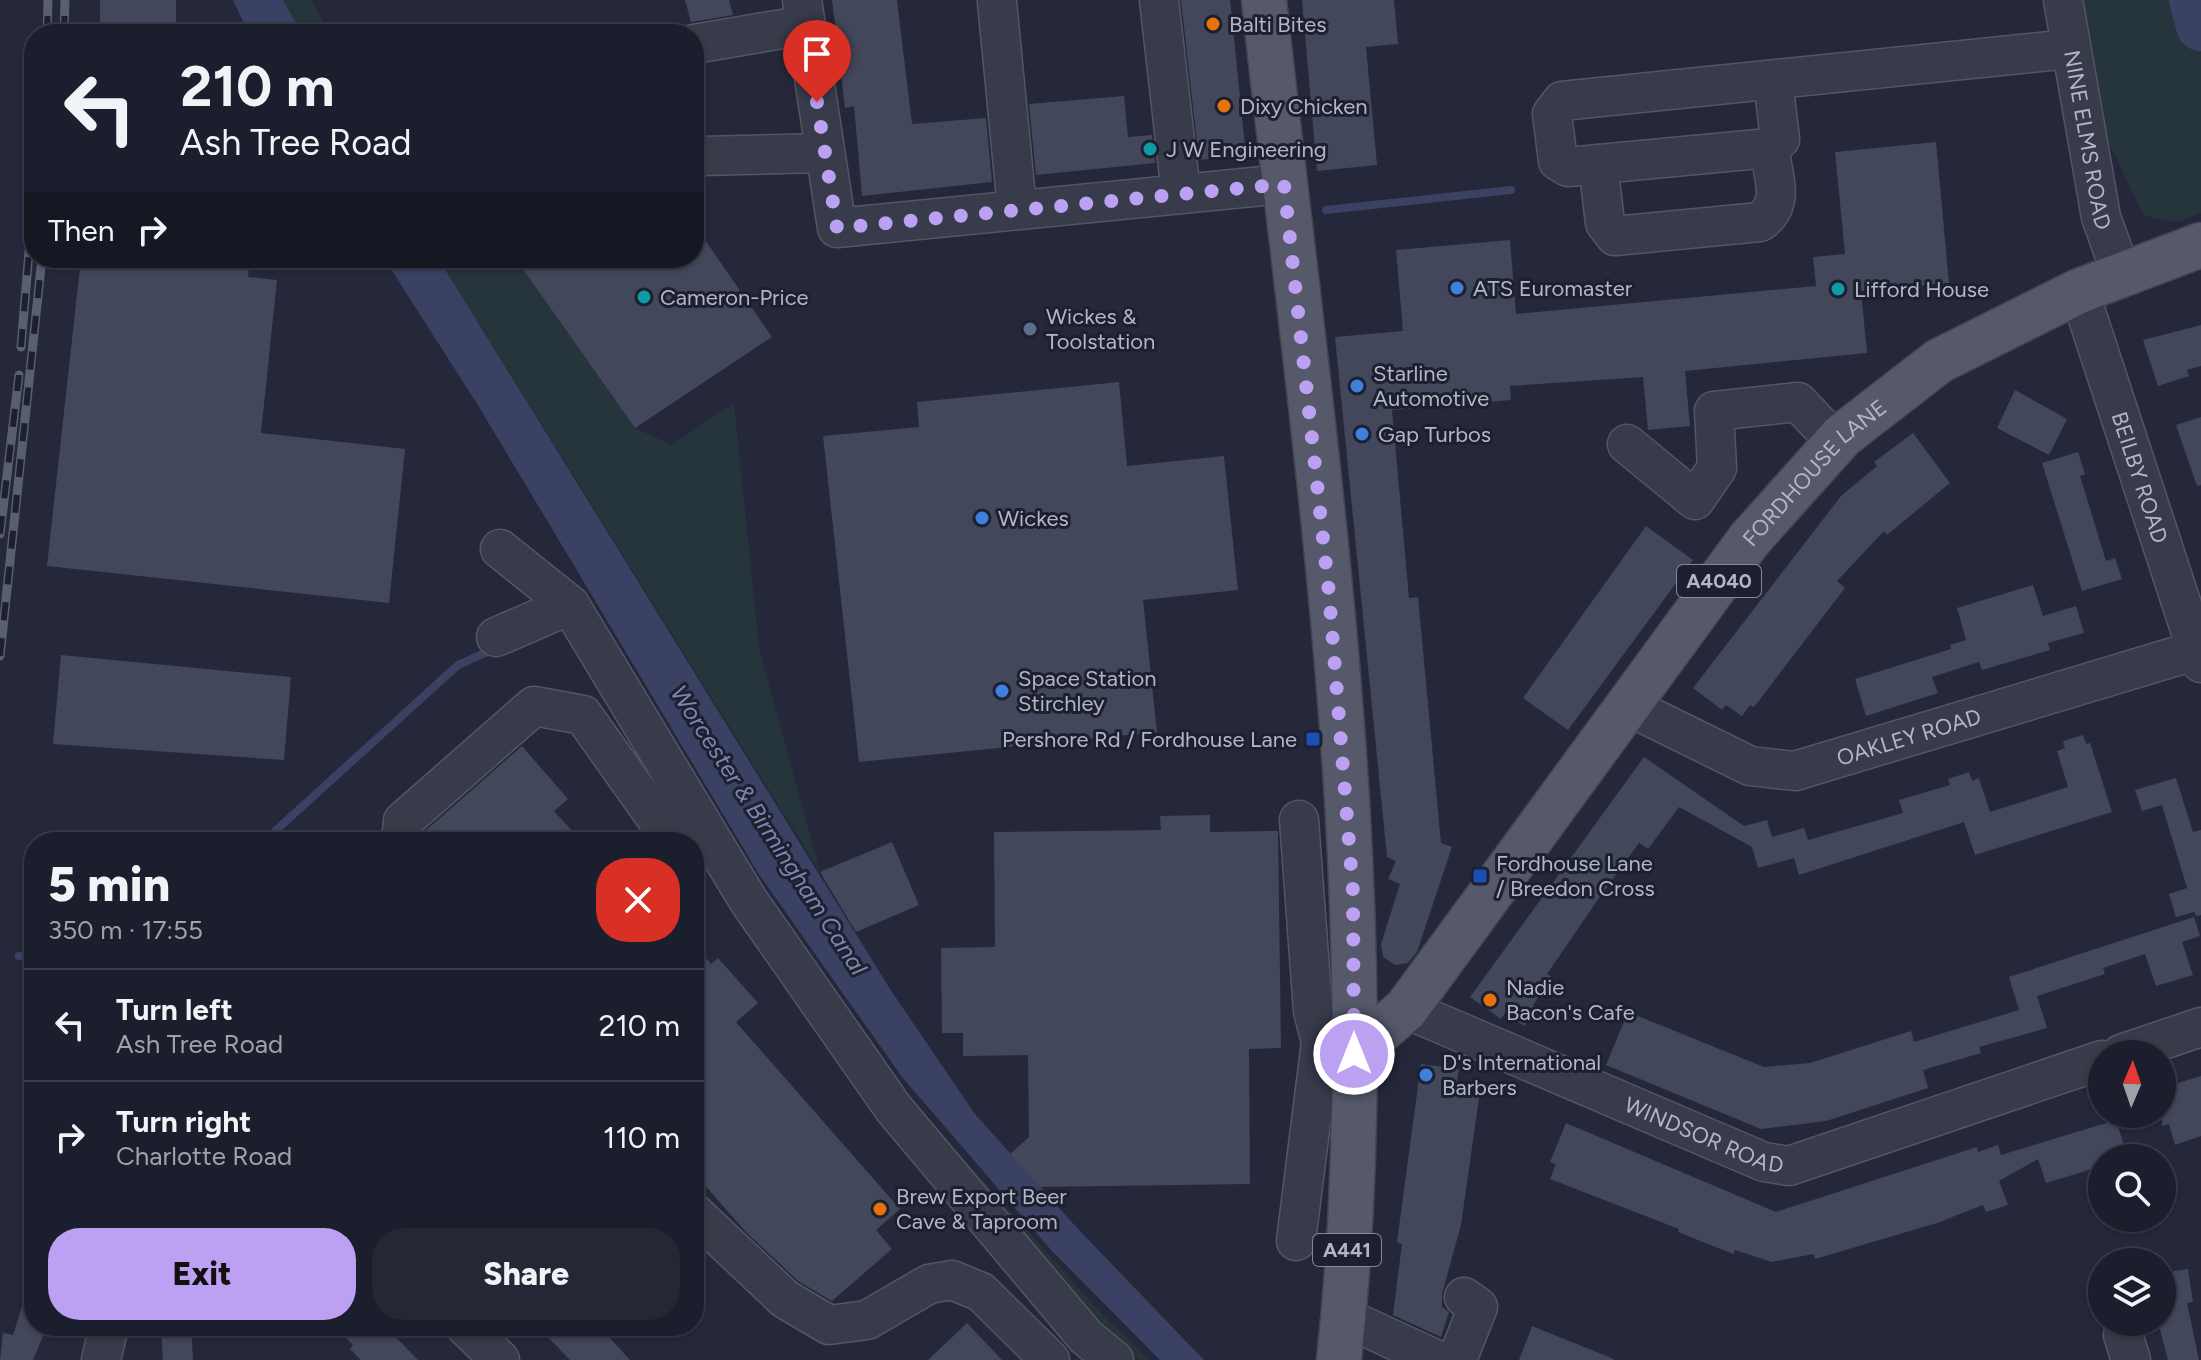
<!DOCTYPE html>
<html lang="en">
<head>
<meta charset="utf-8">
<style>
  :root { --surface:#1b1e2c; --page:#242734; --text:#f1f3f6; --muted:#a0a2a9; --line:#393c48; --accent:#bca0f2 }
  body { margin:0; font-family:Figtree,sans-serif; background:var(--page); color:var(--text); height:100vh; display:flex; flex-direction:column; font-size:30px; white-space:nowrap }
  * { box-sizing:border-box; margin:0 }
  p { font-size:26px; color:var(--muted) }
  .icon { flex:none; width:44px; height:44px; fill:none; stroke:currentColor; stroke-width:2; stroke-linecap:round; stroke-linejoin:round }
  .map { position:relative; flex:1; overflow:hidden }
  .sheet { position:absolute; left:24px; top:832px; width:680px; height:504px; display:flex; flex-direction:column; background:var(--surface); border-radius:32px; box-shadow:0 2px 6px #0004,0 0 0 2px var(--line) }
  .sheet>* { flex:none }
  .hud { position:absolute; left:24px; top:24px; width:680px; height:244px; border-radius:32px; box-shadow:0 2px 6px #0004,0 0 0 2px var(--line); background:#1b1e2c; color:var(--text); overflow:hidden }
  .needle { width:52px; rotate:2deg }
  .buttons { position:absolute; left:2088px; top:1040px; display:grid; gap:16px }
  .buttons a { display:grid; place-items:center; width:88px; height:88px; border-radius:50%; background:var(--surface); box-shadow:0 2px 6px #0004,0 0 0 2px var(--line); font-size:40px }
  .pin { position:absolute; display:grid; place-items:center; width:68px; height:68px; color:#fff; margin:-82px -34px; border-radius:50% 50% 50% 0; rotate:-45deg; box-shadow:0 0 8px #0007 }
  .pin .icon { rotate:45deg }
  .me { position:absolute; width:88px; margin:-44px; rotate:0deg; stroke-linejoin:round; filter:drop-shadow(0 0 6px #0008) }
  .turn { display:flex; align-items:center; gap:28px; height:168px; padding:0 24px; font-size:36px }
  .turn .icon { width:104px; height:104px; stroke-width:2.5 }
  .turn b { display:block; font-size:56px; line-height:68px }
  .then { display:flex; align-items:center; height:76px; padding:0 24px; background:#0003; gap:16px; font-size:30px }
  .round { display:grid; place-items:center; flex:none; width:84px; height:84px; border-radius:32px; background:var(--page) }
  .summary { display:flex; align-items:center; justify-content:space-between; height:136px; padding:0 24px }
  h1 { font-size:48px; font-weight:800; line-height:60px }
  .action { display:flex; gap:16px; margin-top:auto; padding:16px 24px }
  .action a { flex:1; height:92px; border-radius:32px; background:var(--accent); color:#111; font-size:32px; font-weight:800; line-height:92px; text-align:center }
  .action a+a { background:var(--page); color:var(--text) }
  ul { padding:0; list-style:none }
  li { display:flex; align-items:center; gap:24px; height:112px; padding:0 24px; border-top:2px solid var(--line) }
  li div { flex:1 }
  li b { display:block; font-size:30px }
  li em { font-style:normal }
  .map>svg:first-child { display:block }
  .green { fill:#26343b }
  .water { fill:#3a4162 }
  .lines { fill:none; stroke-linecap:round; stroke-linejoin:round }
  .stream { stroke:#3a4162; stroke-width:8 }
  .river { stroke:#3a4162; stroke-width:50 }
  .building { fill:#43475b }
  .minor-casing { stroke:#525665; stroke-width:41 }
  .major-casing { stroke:#404453; stroke-width:47 }
  .minor { stroke:#373b4a; stroke-width:38 }
  .major { stroke:#55596a; stroke-width:44 }
  .rail-casing { stroke:#595e71; stroke-width:9 }
  .rail { stroke:#1c202f; stroke-width:6; stroke-dasharray:18; stroke-linecap:butt }
  .route { stroke:#bca0f2; stroke-width:14; stroke-dasharray:0 25.2 }
  .food-dot { fill:#e8710a; stroke:#1c202f; stroke-width:3 }
  .culture-dot { fill:#0f9aa8; stroke:#1c202f; stroke-width:3 }
  .shop-dot { fill:#3f7fe0; stroke:#1c202f; stroke-width:3 }
  .service-dot { fill:#5c6f8a; stroke:#1c202f; stroke-width:3 }
  .transit-dot { fill:#1a4fb4; stroke:#1c202f; stroke-width:3 }
  .labels { text-anchor:middle; dominant-baseline:central; stroke-width:6; stroke-linejoin:round; paint-order:stroke }
  .shield { fill:#1c202f; stroke:#858999; stroke-width:2 }
  .shield-label { font-size:20px; font-weight:bold; fill:#b2b6c6 }
  .poi-label { font-size:22px; fill:#b2b6c6; stroke:#1c202f; text-anchor:start }
  .street-label { font-size:22px; fill:#b2b6c6; stroke:#1c202f }
  .water-label { font-size:24px; font-style:italic; fill:#7c86ac; stroke:#1c202f }
</style>
</head>
<body>
<div class="map">
<svg width="2201" height="1360" viewBox="0 0 2201 1360">
  <rect width="100%" height="100%" fill="#24283a"/>
  <path class="green" d="M283,0H312L329,34H302Z
    M2081,0H2201V213L2178,222L2144,216L2090,104Z
    M438,258H515L635,428L672,445L734,403L759,648L820,872Z
    M752,881L897,1084L1098,1310L1150,1360H1140L1092,1316L901,1099L757,896Z"/>
  <path class="water" d="M233,0H283L302,34H249Z
    M384,258H438L890,989L975,1114L1079,1230L1204,1360H1160L1052,1251L902,1077L760,876L479,407Z"/>
  <g class="lines">
    <path class="stream" d="M1326,210L1511,190
      M263,842L458,665L494,649
      M19,956L34,955"/>
    <path class="river" d="M2194,0L2201,26"/>
  </g>
  <path class="building" d="M100,0H176V34H100Z
    M685,0H729L733,15L691,22Z
    M832,0H897L912,124L986,118L992,182L862,196L854,106L845,108Z
    M1181,0H1230L1246,155L1199,160Z
    M1302,0H1394L1398,44L1366,47L1377,165L1317,171Z
    M1124,96L1128,137L1152,135L1155,163L1036,175L1029,104Z
    M1936,142L1949,283L1861,291L1867,353L1685,371L1690,426L1648,430L1643,377L1510,386L1511,400L1392,410L1409,598L1418,597L1441,843L1452,847L1417,952L1408,963L1395,965L1383,957L1381,944L1400,884L1388,879L1396,861L1387,857L1335,337L1403,331L1396,250L1510,240L1516,314L1816,286L1813,257L1845,254L1835,152Z
    M694,224L772,337L635,428L515,258H694Z
    M81,258H250L248,277L277,280L261,433L405,449L389,603L47,566Z
    M2201,325V366L2187,370L2189,376L2158,386L2143,340Z
    M1119,382L1127,466L1224,456L1238,590L1143,600L1157,732L859,762L823,436L919,427L917,402Z
    M2015,390L2067,419L2049,455L1997,428Z
    M2201,417V485L2197,486L2176,425Z
    M1913,433L1950,483L1887,535L1884,531L1837,581L1845,588L1754,707L1750,705L1742,716L1726,705L1722,710L1693,688L1841,496L1877,466L1874,462Z
    M2078,452L2085,474L2080,476L2106,561L2115,558L2122,579L2082,591L2042,463Z
    M1646,526L1693,560L1568,730L1523,698Z
    M2033,585L2043,616L2076,606L2084,633L2048,643L2050,650L1982,670L1979,662L1932,677L1938,693L1866,716L1855,679L1951,649L1950,645L1966,640L1957,608Z
    M61,655L291,677L284,760L53,744Z
    M2083,735L2086,744L2090,743L2112,812L1975,855L1964,822L1799,875L1794,858L1758,868L1752,847L1679,807L1648,849L1639,843L1599,898L1547,974L1552,977L1533,1005L1537,1008L1524,1026L1505,1013L1501,1019L1470,997L1644,757L1744,826L1767,820L1772,837L1804,828L1808,840L1903,813L1899,800L1950,785L1948,779L1969,772L1972,781L1979,778L1990,812L2068,787L2057,751L2065,748L2063,741Z
    M522,746L568,799L554,811L582,842H423L424,832Z
    M2176,778L2193,832L2201,830V915L2196,916L2194,912L2176,917L2169,894L2187,888L2162,805L2142,811L2135,790Z
    M1210,815V832L1278,831L1281,1048L1249,1049L1250,1184L1040,1187L1010,1154L1029,1137L1028,1055L963,1056V1033H942L941,948L995,947L994,832L1161,830L1160,816Z
    M892,842L919,905L856,932L820,872Z
    M2194,917L2200,936L2182,942L2193,975L2156,986L2145,954L2103,968L2105,974L2037,996L2047,1028L1979,1047L1981,1053L1923,1070L1928,1088L1826,1121L1761,1129L1606,1065L1628,1012L1764,1067L1810,1063L1911,1031L1914,1042L2019,1010L2009,977Z
    M694,944L711,964L718,958L758,1003L736,1022L900,1209L876,1230L892,1249L832,1301L798,1281L746,1232L694,1173Z
    M1421,1064L1459,1069L1456,1088L1480,1091L1461,1225L1442,1294V1307L1449,1312L1441,1337L1393,1315L1402,1244L1397,1242Z
    M2201,1076V1136L2175,1145L2169,1124L2162,1126V1088Z
    M2116,1120L2128,1158H2102V1166L2046,1183L2038,1159L1999,1181L2008,1205L1986,1212L1983,1205L1937,1223L1815,1259L1814,1254L1772,1262L1735,1250L1733,1254L1678,1232L1679,1229L1550,1179L1556,1164L1550,1162L1566,1123L1776,1212L1977,1147L1978,1152L1998,1145L2001,1155Z
    M2188,1269L2193,1302L2187,1303L2199,1360H2168L2158,1322H2162V1273Z
    M29,1284L34,1285V1326H47L33,1360H0L3,1333L13,1335Z
    M967,1323L1002,1360H928Z
    M161,1326H191L193,1360H163Z
    M334,1326H385L418,1360H361L350,1349L353,1345Z
    M537,1326H599L630,1360H570Z
    M1532,1326L1614,1359L1613,1360H1519Z"/>
  <g class="lines">
    <defs>
      <g id="minor">
        <path d="M802,0L837,228L1284,184"/>
        <path d="M1159,0L1181,193"/>
        <path id="s1" d="M2063,0L2101,217L2122,276"/>
        <path d="M997,2L1017,208"/>
        <path d="M694,44L806,25"/>
        <path d="M1773,81L1780,139L1769,148L1568,167L1558,161L1552,114L1562,101L2069,49"/>
        <path d="M701,156L825,153"/>
        <path d="M1598,164L1605,223L1615,236L1760,222C1786,204 1773,176 1769,148"/>
        <path id="s2" d="M2079,291L2201,663"/>
        <path d="M1627,444L1695,500L1717,468L1714,411L1798,402L1836,442"/>
        <path d="M500,549L570,605"/>
        <path d="M496,637L570,605L748,900L894,1109L1086,1337L1114,1360"/>
        <path id="s3" d="M1628,706L1750,766L1795,771L2197,650"/>
        <path d="M1299,820L1313,1011L1321,1042"/>
        <path d="M401,842L403,821L534,706L583,715L666,832"/>
        <path id="s4" d="M1406,1009L1764,1162L1789,1166L2102,1060"/>
        <path d="M2121,1054L2201,1027"/>
        <path d="M694,1213L785,1299L829,1325L867,1320L929,1284L952,1280L981,1292L1050,1360"/>
        <path d="M1296,1241L1321,1042L1353,1044"/>
        <path d="M1344,1317L1437,1360"/>
        <path d="M465,1326L500,1360"/>
        <path d="M2123,1335L2131,1360"/>
        <path d="M101,1360L109,1326"/>
        <path d="M1457,1360L1478,1307L1464,1297"/>
      </g>
      <g id="major">
        <path d="M1264,0C1313,450 1388,907 1339,1360"/>
        <path id="s5" d="M1354,1054L1406,1009L1749,540L1842,436L1939,361L2079,291L2201,245"/>
      </g>
    </defs>
    <use href="#minor" class="minor-casing"/>
    <use href="#major" class="major-casing"/>
    <use href="#minor" class="minor"/>
    <use href="#major" class="major"/>
    <defs>
      <path id="rail" d="M47,34L48,0
        M64,34L65,0
        M21,347L34,192
        M0,534L19,375
        M0,656L42,258"/>
    </defs>
    <use href="#rail" class="rail-casing"/>
    <use href="#rail" class="rail"/>
  </g>
  <g class="lines">
    <path class="route" d="M817,102L837,228L1284,184L1329,593L1353,892L1354,1054"/>
  </g>
  <g class="food-dot">
    <circle cx="1213" cy="24" r="8"/>
    <circle cx="1224" cy="106" r="8"/>
    <circle cx="1490" cy="1000" r="8"/>
    <circle cx="880" cy="1209" r="8"/>
  </g>
  <g class="culture-dot">
    <circle cx="1150" cy="149" r="8"/>
    <circle cx="1838" cy="289" r="8"/>
    <circle cx="644" cy="297" r="8"/>
  </g>
  <g class="shop-dot">
    <circle cx="1457" cy="288" r="8"/>
    <circle cx="1357" cy="386" r="8"/>
    <circle cx="1362" cy="434" r="8"/>
    <circle cx="982" cy="518" r="8"/>
    <circle cx="1002" cy="691" r="8"/>
    <circle cx="1426" cy="1075" r="8"/>
  </g>
  <circle class="service-dot" cx="1030" cy="329" r="8"/>
  <g class="transit-dot">
    <rect x="1305" y="731" width="16" height="16" rx="4"/>
    <rect x="1472" y="868" width="16" height="16" rx="4"/>
  </g>
  <g class="labels">
    <g class="shield">
      <rect x="1677" y="565" width="84" height="32" rx="6"/>
      <rect x="1313" y="1234" width="68" height="32" rx="6"/>
    </g>
    <g class="shield-label">
      <text x="1719" y="581">A4040</text>
      <text x="1347" y="1250">A441</text>
    </g>
    <g class="poi-label">
      <text x="1229" y="24">Balti Bites</text>
      <text x="1240" y="106">Dixy Chicken</text>
      <text x="1166" y="149">J W Engineering</text>
      <text x="1473" y="288">ATS Euromaster</text>
      <text x="1854" y="289">Lifford House</text>
      <text x="660" y="297">Cameron-Price</text>
      <text x="1046" y="316">Wickes &amp;<tspan x="1046" dy="25">Toolstation</tspan></text>
      <text x="1373" y="373">Starline<tspan x="1373" dy="25">Automotive</tspan></text>
      <text x="1378" y="434">Gap Turbos</text>
      <text x="998" y="518">Wickes</text>
      <text x="1018" y="678">Space Station<tspan x="1018" dy="25">Stirchley</tspan></text>
      <text x="1297" y="739" text-anchor="end">Pershore Rd / Fordhouse Lane</text>
      <text x="1496" y="863">Fordhouse Lane<tspan x="1496" dy="25">/ Breedon Cross</tspan></text>
      <text x="1506" y="987">Nadie<tspan x="1506" dy="25">Bacon's Cafe</tspan></text>
      <text x="1442" y="1062">D's International<tspan x="1442" dy="25">Barbers</tspan></text>
      <text x="896" y="1196">Brew Export Beer<tspan x="896" dy="25">Cave &amp; Taproom</tspan></text>
    </g>
    <g class="street-label">
      <text stroke="none"><textPath href="#s1" startOffset="142">NINE ELMS ROAD</textPath></text>
      <text stroke="none"><textPath href="#s5" startOffset="744">FORDHOUSE LANE</textPath></text>
      <text stroke="none"><textPath href="#s2" startOffset="196">BEILBY ROAD</textPath></text>
      <text stroke="none"><textPath href="#s3" startOffset="300">OAKLEY ROAD</textPath></text>
      <text stroke="none"><textPath href="#s4" startOffset="324">WINDSOR ROAD</textPath></text>
    </g>
    <g class="water-label">
      <text transform="translate(769 830) rotate(57)">Worcester &amp; Birmingham Canal</text>
    </g>
  </g>
</svg>
<div class="buttons">
<a><svg class="needle" viewBox="-14 -14 28 28"><path d="M0-13l5 13h-10z" fill="#e53935"/><path d="M0 13l5-13h-10z" fill="#a0a2a9"/></svg></a>
<a><svg class="icon" aria-label="search" viewBox="0 0 24 24"><circle cx="10" cy="10" r="6"/><path d="M15 15l6 6"/></svg></a>
<a><svg class="icon" aria-label="layers" viewBox="0 0 24 24"><path d="M12 4l9 5-9 5-9-5zM3 14l9 5 9-5"/></svg></a>
</div>
<div class="pin" style="left:817px;top:102px;background:#d93025"><svg class="icon" aria-label="arrive" viewBox="0 0 24 24"><path d="M6 21V4h12l-3 4 3 4H6"/></svg></div>
<svg class="me" style="left:1354px;top:1054px" viewBox="-20 -20 40 40"><circle r="17" fill="#bca0f2" stroke="#fff" stroke-width="3"/><path d="M0-11L8 9 0 5-8 9z" fill="#fff"/></svg>
<div class="hud">
<div class="turn"><svg class="icon" aria-label="left" viewBox="0 0 24 24"><path d="M17 20v-9H6M10 6l-5 5 5 5"/></svg><div><b>210 m</b>Ash Tree Road</div></div>
<div class="then">Then<svg class="icon" aria-label="right" viewBox="0 0 24 24"><path d="M7 20v-9h11M14 6l5 5-5 5"/></svg></div>
</div>
<section class="sheet">
<div class="summary"><div><h1>5 min</h1><p>350 m · 17:55</p></div><a class="round" style="background:#d93025;color:#fff"><svg class="icon" aria-label="close" viewBox="0 0 24 24"><path d="M6 6l12 12M18 6L6 18"/></svg></a></div>
<ul>
<li><svg class="icon" aria-label="left" viewBox="0 0 24 24"><path d="M17 20v-9H6M10 6l-5 5 5 5"/></svg><div><b>Turn left</b><p>Ash Tree Road</p></div><em>210 m</em></li>
<li><svg class="icon" aria-label="right" viewBox="0 0 24 24"><path d="M7 20v-9h11M14 6l5 5-5 5"/></svg><div><b>Turn right</b><p>Charlotte Road</p></div><em>110 m</em></li>
</ul>
<div class="action"><a>Exit</a><a>Share</a></div>
</section>
</div>
</body>
</html>
